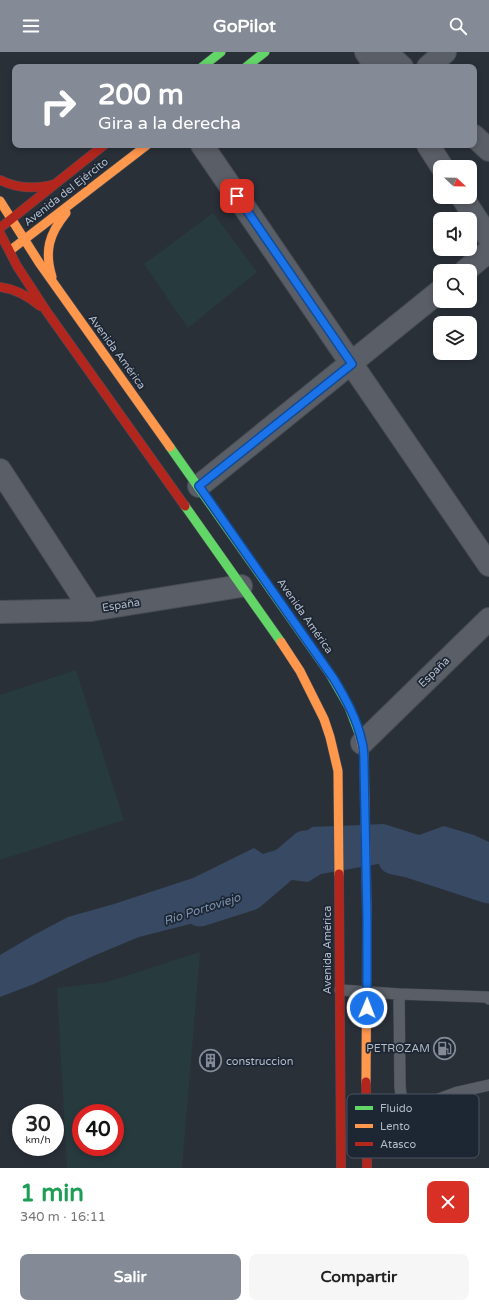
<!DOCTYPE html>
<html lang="es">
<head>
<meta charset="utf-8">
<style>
  :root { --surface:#fff; --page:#f6f6f6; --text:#222; --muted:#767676; --accent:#848b96 }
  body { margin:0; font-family:"Varela Round",sans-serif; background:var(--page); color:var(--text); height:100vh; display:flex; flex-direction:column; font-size:15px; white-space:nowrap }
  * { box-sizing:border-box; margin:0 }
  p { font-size:13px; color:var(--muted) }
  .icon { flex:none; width:22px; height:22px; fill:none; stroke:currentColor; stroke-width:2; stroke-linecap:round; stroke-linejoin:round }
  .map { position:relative; height:1116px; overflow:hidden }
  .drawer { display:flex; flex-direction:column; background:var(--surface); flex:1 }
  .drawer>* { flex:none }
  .guide { position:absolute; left:12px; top:12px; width:465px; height:84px; border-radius:8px; box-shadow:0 2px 6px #0003; background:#848b96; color:#fff; overflow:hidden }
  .needle { width:26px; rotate:112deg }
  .fabs { position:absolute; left:433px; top:108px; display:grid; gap:8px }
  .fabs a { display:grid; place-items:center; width:44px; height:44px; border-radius:8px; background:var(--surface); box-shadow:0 2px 6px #0003; font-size:20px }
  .speed { position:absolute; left:12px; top:1052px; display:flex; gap:8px; font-size:20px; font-weight:700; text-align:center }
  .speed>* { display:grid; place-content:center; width:52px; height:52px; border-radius:50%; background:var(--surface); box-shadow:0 2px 6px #0003; line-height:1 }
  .speed small { font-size:10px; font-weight:400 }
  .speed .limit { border:6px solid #d22; background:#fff; color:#111 }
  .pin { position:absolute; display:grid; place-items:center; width:34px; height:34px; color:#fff; margin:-17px; border-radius:8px; box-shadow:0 2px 6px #0006 }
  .me { position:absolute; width:44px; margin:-22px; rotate:1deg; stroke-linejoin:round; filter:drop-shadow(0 0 3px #0008) }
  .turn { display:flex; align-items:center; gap:14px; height:84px; padding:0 20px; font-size:18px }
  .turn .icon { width:52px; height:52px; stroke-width:2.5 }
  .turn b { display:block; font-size:28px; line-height:34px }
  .round { display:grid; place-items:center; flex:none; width:42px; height:42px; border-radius:8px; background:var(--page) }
  .overview { display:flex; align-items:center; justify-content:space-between; height:68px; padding:0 20px }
  h1 { font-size:24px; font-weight:800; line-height:30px; color:#1e9e55 }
  .button { display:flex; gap:8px; margin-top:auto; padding:8px 20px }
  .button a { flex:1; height:46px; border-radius:8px; background:var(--accent); color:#fff; font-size:16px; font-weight:800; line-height:46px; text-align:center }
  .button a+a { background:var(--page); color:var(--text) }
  header { display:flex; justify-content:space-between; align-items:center; height:52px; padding:0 20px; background:var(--accent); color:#fff; font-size:18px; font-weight:800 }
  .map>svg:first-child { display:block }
  .green { fill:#273a3e; fill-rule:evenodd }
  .water { fill:#384963 }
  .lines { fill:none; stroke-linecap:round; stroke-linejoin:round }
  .river { stroke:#384963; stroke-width:33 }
  .lane-casing { stroke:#484c53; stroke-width:12 }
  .street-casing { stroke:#484c53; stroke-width:24 }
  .fast-casing { stroke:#484c53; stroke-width:10 }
  .slow-casing { stroke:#484c53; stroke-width:10 }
  .jam-casing { stroke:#484c53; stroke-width:10 }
  .lane { stroke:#5a5e66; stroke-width:11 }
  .street { stroke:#5a5e66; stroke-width:22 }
  .fast { stroke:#63d668; stroke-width:9 }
  .slow { stroke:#ff974d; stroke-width:9 }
  .jam { stroke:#b3261e; stroke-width:9 }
  .route-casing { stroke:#114b97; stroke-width:10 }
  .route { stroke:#1a73e8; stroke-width:7 }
  .labels { text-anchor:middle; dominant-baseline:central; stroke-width:3.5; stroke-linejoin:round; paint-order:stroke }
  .street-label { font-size:11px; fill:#b4bcc9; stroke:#1d2633 }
  .poi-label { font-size:11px; fill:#b4bcc9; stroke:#1d2633; text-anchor:end }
  .water-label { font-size:12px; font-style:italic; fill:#7c92b1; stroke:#1d2633 }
  .key { fill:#1d2633; stroke:#4a5360; stroke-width:1 }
  .key-label { font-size:11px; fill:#b4bcc9 }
</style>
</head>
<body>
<header><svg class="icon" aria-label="menu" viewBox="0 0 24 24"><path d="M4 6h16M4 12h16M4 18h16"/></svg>GoPilot<svg class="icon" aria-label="search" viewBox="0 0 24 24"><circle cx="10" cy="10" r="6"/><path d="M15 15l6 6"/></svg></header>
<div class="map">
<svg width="489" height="1116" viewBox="0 0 489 1116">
  <rect width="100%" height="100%" fill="#2a3038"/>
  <path class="green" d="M213,161L257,220L188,276L144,212Z
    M76,618L124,768L0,808V643Z
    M200,900L182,1116H67L57,936L107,930ZM81,1061H115V1095H81Z"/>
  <path class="water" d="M384,772L419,783L444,774L474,783L489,790V829L450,816L422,821L384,811L321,822L308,830L292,828L282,823L260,825L248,836L233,861L139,885L91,905L34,932L0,945V903L34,883L68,865L114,852L193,826L254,796L263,802L282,796L312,775Z"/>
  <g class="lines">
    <path class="river" d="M394,806L409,809L489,835
      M200,858L250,842L305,795"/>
    <defs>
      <path id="lane" d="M340,938L399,942L487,945L489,947
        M399,942L400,1034L404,1070
        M366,1099L385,1089L412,1061L431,1050L458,1040L489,1033"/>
      <path id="street" d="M366,0L376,15
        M386,0L402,15
        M428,15L445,0
        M474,84L489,98
        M202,93L489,513
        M428,93L442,115
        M462,145L489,186
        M465,219L489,199
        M0,418L91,558
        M199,434L440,239
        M0,560L91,558L241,534
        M362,691L489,567"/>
      <path id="fast" d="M202,15L221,0
        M246,15L265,0
        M170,395L330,622L349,655L360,684
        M185,454L281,590"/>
      <path id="slow" d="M0,149L40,212L170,395
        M12,197L147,93
        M52,225C44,199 49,182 66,161
        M281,590L300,619L324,667L330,685L338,719L339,822
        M360,684L364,703L367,867L366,1030"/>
      <path id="jam" d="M0,128C19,137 35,137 55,132
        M0,176L104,93
        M0,181L17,214L47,260L185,454
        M0,235C16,237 28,244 40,254
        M339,822L341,1116
        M366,1030L367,1116"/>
    </defs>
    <use href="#lane" class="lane-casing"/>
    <use href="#street" class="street-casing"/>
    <use href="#fast" class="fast-casing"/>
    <use href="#slow" class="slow-casing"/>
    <use href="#jam" class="jam-casing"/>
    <use href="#lane" class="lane"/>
    <use href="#street" class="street"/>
    <use href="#fast" class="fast"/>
    <use href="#slow" class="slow"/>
    <use href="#jam" class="jam"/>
  </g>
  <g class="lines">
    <defs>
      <path id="route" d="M237,144L352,312L199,434L334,627C346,647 357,667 362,690C364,697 364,705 364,712L367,867V956"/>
    </defs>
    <use href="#route" class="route-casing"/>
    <use href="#route" class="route"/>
  </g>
  <defs>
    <symbol id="fuel-ring" viewBox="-11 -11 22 22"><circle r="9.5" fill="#1d2633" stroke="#848b96" stroke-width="1.5"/><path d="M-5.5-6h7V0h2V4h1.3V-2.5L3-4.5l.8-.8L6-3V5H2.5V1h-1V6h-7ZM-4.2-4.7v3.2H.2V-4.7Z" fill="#848b96"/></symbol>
    <symbol id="building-ring" viewBox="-11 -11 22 22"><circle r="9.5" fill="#1d2633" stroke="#848b96" stroke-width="1.5"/><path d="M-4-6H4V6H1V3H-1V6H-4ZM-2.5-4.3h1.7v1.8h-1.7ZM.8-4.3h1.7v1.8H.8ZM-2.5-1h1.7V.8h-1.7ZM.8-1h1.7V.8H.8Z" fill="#848b96"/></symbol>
  </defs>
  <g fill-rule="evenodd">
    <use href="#fuel-ring" x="432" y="984" width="25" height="25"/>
    <use href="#building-ring" x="198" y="996" width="25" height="25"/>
  </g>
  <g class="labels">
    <g class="street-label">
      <text transform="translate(66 140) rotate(-38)">Avenida del Ejército</text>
      <text transform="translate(117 300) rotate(54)">Avenida América</text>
      <text transform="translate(121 553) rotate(-9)">España</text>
      <text transform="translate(305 564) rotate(55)">Avenida América</text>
      <text transform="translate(434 620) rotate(-44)">España</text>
      <text transform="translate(327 898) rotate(-90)">Avenida América</text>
    </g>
    <g class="poi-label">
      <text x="430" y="996">PETROZAM</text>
      <text x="226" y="1009" text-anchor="start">construccion</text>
    </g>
    <g class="water-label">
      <text transform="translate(202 857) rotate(-18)">Río Portoviejo</text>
    </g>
  </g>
  <rect x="347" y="1042" width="132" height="64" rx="6" class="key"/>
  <rect x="355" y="1054" width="18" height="4" fill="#63d668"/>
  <rect x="355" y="1072" width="18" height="4" fill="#ff974d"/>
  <rect x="355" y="1090" width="18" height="4" fill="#b3261e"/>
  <g class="key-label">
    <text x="380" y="1060">Fluido</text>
    <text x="380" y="1078">Lento</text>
    <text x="380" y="1096">Atasco</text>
  </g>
</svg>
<div class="fabs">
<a><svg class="needle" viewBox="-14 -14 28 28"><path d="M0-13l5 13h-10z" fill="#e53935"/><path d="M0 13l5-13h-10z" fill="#767676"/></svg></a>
<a><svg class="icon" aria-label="sound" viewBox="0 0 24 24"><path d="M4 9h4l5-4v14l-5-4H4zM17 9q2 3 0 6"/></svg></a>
<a><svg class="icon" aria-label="search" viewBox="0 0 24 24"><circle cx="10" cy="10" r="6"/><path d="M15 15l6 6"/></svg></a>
<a><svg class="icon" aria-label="layers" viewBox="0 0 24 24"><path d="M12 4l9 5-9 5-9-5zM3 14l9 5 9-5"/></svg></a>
</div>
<div class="speed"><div>30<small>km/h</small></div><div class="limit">40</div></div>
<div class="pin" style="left:237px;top:144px;background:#d93025"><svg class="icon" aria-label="arrive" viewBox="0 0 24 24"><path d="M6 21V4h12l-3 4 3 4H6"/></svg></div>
<svg class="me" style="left:367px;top:956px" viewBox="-20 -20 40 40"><circle r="17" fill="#1a73e8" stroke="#fff" stroke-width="3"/><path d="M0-11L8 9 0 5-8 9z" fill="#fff"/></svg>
<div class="guide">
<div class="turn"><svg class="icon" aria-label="right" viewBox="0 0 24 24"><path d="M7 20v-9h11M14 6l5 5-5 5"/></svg><div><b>200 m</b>Gira a la derecha</div></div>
</div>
</div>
<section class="drawer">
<div class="overview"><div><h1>1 min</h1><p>340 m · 16:11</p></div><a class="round" style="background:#d93025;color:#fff"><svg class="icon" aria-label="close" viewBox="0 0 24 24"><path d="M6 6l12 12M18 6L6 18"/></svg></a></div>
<div class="button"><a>Salir</a><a>Compartir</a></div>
</section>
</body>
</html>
